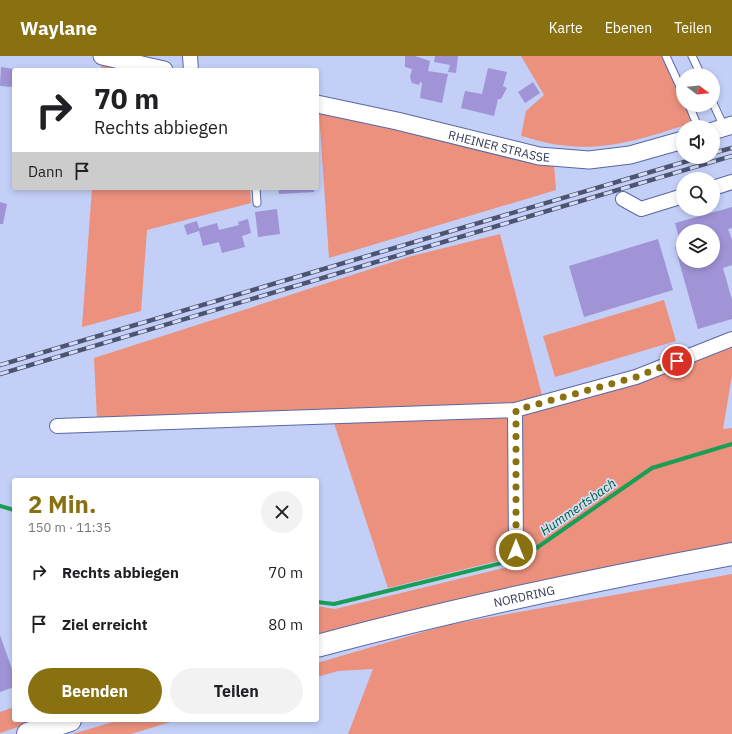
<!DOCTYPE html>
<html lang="de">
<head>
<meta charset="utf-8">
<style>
  :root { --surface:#fff; --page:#f2f2f2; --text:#202124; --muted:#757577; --accent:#897011 }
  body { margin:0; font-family:"IBM Plex Sans",sans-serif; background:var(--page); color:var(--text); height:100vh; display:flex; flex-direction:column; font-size:15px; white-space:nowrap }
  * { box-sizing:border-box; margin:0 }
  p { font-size:13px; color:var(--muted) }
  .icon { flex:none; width:22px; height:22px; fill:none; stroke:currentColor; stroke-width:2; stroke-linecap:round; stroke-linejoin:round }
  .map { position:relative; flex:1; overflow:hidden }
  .drawer { position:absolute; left:12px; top:422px; width:307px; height:244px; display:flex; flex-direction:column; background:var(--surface); border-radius:4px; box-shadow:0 2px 6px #0003 }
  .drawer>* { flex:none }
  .guide { position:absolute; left:12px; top:12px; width:307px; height:122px; border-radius:4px; box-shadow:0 2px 6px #0003; background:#fff; color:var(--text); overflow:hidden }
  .needle { width:26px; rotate:106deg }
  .buttons { position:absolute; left:676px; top:12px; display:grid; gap:8px }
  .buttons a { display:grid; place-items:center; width:44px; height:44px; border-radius:50%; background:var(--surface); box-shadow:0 2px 6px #0003; font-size:20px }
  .pin { position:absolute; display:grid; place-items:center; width:34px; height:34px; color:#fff; margin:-17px; border:2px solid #fff; border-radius:50%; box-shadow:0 1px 4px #0007 }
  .me { position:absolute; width:44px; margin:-22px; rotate:0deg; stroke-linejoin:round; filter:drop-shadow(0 0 3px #0008) }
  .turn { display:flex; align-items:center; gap:14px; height:84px; padding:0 16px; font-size:18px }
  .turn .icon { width:52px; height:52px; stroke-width:2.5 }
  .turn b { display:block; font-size:28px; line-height:34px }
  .then { display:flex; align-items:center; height:38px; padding:0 16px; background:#0003; gap:8px; font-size:15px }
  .round { display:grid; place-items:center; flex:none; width:42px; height:42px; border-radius:21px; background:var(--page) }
  .headline { display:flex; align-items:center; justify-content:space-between; height:68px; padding:0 16px }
  h1 { font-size:24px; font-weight:700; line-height:30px; color:var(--accent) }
  .primary-button { display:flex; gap:8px; margin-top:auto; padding:8px 16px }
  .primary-button a { flex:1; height:46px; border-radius:24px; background:var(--accent); color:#fff; font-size:16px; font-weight:700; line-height:46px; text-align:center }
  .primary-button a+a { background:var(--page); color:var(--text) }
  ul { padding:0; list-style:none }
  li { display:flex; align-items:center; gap:12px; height:52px; padding:0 16px }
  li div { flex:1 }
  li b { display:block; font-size:15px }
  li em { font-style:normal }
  header { display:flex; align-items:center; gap:24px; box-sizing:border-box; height:56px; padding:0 20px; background:var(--accent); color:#fff }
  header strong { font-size:19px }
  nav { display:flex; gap:22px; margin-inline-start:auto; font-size:14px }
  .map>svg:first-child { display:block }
  .green { fill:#eb917e }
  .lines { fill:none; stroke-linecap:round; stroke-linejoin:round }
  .stream { stroke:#1a9e56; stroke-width:4 }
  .building { fill:#a093d6; fill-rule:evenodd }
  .service-casing { stroke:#5967a4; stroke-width:9 }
  .minor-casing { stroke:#5967a4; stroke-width:16 }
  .tertiary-casing { stroke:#5967a4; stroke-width:19 }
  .primary-casing { stroke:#5967a4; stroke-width:24 }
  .service { stroke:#fff; stroke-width:7 }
  .minor { stroke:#fff; stroke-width:14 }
  .tertiary { stroke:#fff; stroke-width:17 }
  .primary { stroke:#fff; stroke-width:22 }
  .rail-casing { stroke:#4c5471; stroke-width:4.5 }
  .rail { stroke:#d4dcf8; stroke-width:3; stroke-dasharray:9; stroke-linecap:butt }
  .route { stroke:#897011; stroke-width:7; stroke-dasharray:0 12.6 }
  .labels { text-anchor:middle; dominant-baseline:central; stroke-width:3.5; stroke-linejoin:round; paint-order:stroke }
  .street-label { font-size:12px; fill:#303752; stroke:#d4dcf8 }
  .water-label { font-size:13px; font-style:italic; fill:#005d2e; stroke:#d4dcf8 }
</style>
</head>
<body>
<header>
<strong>Waylane</strong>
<nav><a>Karte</a><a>Ebenen</a><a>Teilen</a></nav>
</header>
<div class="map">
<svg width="732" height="678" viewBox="0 0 732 678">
  <rect width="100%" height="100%" fill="#c3cff7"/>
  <path class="green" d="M521,0H662L692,67C647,81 608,96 560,89C547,88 534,83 521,80L526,55L544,39Z
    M101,5L140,14H101Z
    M319,57L554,109L556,134L329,202Z
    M92,132H250L251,147L147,174L141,255L82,271Z
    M500,178L543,343L512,350L97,364L94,302L408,201Z
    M664,244L676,285L555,321L543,280Z
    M732,288V319L723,373L732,372V488L317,581V550L335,553L520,508V359Z
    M512,358L514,501L388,532L333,364Z
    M732,518V678H348L373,613L338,615L317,621V607L447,569Z
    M14,651V664H40L0,677V656Z
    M120,664H177L131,678H72Z"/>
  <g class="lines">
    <path class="stream" d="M0,450L14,454
      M317,546L334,548L522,502L652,412L732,388"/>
  </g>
  <path class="building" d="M405,0H415L430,5L428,15L448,18L442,47L420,42L422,27L420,26L419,29L412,27L410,21L412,13L405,11Z
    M435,0H458L456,17L448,16L450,9L434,6Z
    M1,11L14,13L12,31L0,30Z
    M488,12L507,16L503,30L507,32L501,43H498L494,60L461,52L465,35L482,38Z
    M533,26L540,37L525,47L518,36Z
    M278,132H314V136L279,138Z
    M0,146L7,148L3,168H0Z
    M732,151V172L728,173L732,184V209L723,212L732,244V263L698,273L675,191L681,189L675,167ZM683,175H713V205H683Z
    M277,153L280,178L258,181L255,156Z
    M248,163L251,177L242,180L245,191L222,197L219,186L203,190L199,175L187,179L184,169L197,165L199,172L217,167L219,174L239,169L238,166Z
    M658,183L673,234L584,261L569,210Z
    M0,579L14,619V631L0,636Z"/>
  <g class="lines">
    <defs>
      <path id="service" d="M666,0L683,37
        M692,0L701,19
        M713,47L724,71
        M689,49L698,71
        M256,132L257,147"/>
      <path id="minor" d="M190,0L191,14
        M713,132L732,126
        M623,143L641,153L683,140
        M515,354L516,494
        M57,370L515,354L636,321L732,283"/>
      <g id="tertiary">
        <path d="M102,0L164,14"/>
        <path id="s1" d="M317,48L397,65L539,100L589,104L630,99L683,84"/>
        <path d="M713,75L732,69"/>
      </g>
      <g id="primary">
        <path id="s2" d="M317,590C454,553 592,524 732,498"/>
        <path d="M28,678L70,664"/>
      </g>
    </defs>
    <use href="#service" class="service-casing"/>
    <use href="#minor" class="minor-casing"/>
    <use href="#tertiary" class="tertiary-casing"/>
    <use href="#primary" class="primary-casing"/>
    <use href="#service" class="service"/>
    <use href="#minor" class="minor"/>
    <use href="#tertiary" class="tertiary"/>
    <use href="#primary" class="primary"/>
    <defs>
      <path id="rail" d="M713,97L732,92
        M0,309L701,101
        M0,318L732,100"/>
    </defs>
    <use href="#rail" class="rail-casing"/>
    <use href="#rail" class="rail"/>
  </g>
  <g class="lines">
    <path class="route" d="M516,494V354L636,321L677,305"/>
  </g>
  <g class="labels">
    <g class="street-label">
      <text stroke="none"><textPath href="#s1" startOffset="187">RHEINER STRASSE</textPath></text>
      <text stroke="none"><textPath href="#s2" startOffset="213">NORDRING</textPath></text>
    </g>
    <g class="water-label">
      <text transform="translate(578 451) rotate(-35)">Hummertsbach</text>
    </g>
  </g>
</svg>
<div class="buttons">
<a><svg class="needle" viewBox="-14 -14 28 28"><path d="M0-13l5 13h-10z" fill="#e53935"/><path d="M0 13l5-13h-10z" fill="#757577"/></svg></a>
<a><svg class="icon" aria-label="sound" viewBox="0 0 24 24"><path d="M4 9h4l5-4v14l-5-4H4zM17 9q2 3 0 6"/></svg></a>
<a><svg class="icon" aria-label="search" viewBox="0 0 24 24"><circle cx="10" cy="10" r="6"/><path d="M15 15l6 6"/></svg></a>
<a><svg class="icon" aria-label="layers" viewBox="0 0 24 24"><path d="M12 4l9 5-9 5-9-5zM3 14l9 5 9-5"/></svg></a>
</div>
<div class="pin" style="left:677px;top:305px;background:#d93025"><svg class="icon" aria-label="arrive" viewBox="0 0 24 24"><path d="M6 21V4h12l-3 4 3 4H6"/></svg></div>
<svg class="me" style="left:516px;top:494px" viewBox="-20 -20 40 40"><circle r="17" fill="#897011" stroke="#fff" stroke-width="3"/><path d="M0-11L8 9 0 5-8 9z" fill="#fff"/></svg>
<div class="guide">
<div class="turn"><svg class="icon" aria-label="right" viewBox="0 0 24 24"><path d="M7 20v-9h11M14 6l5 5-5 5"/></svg><div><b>70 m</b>Rechts abbiegen</div></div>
<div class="then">Dann<svg class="icon" aria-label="arrive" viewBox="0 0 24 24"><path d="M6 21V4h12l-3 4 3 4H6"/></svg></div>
</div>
<section class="drawer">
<div class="headline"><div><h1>2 Min.</h1><p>150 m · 11:35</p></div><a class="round"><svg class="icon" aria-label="close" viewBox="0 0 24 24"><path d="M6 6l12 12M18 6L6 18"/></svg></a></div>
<ul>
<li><svg class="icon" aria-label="right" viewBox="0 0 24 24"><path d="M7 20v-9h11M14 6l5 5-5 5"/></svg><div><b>Rechts abbiegen</b></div><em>70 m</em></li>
<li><svg class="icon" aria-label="arrive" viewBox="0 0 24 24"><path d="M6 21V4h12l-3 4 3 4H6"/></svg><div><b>Ziel erreicht</b></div><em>80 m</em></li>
</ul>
<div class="primary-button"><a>Beenden</a><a>Teilen</a></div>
</section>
</div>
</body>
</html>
